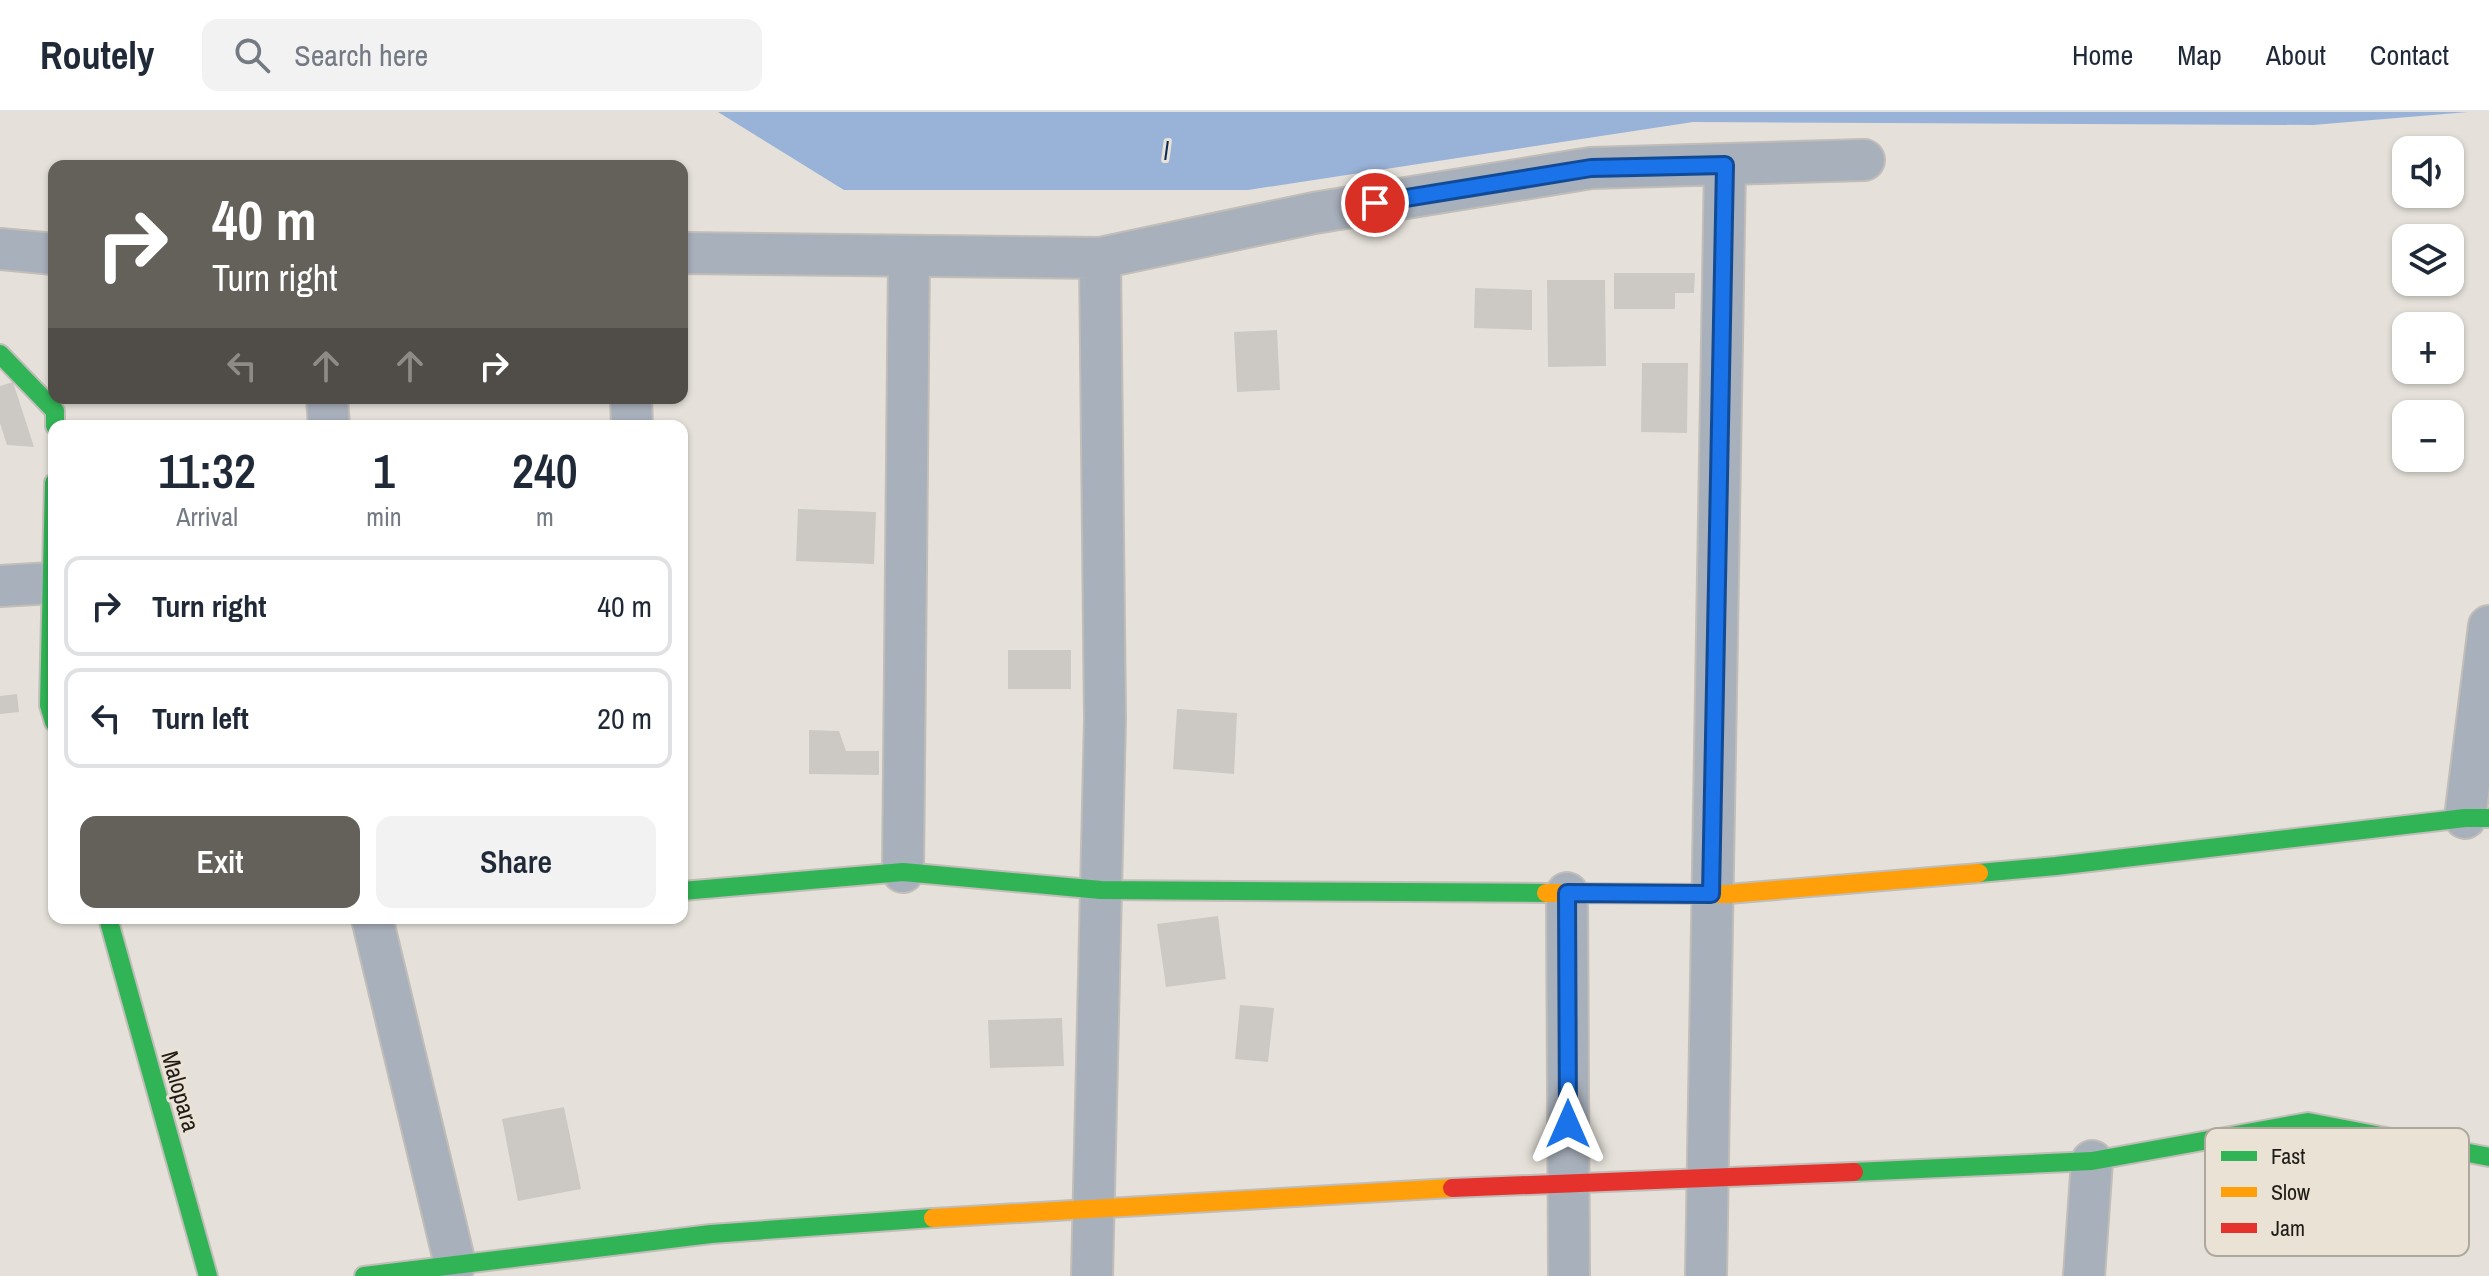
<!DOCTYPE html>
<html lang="en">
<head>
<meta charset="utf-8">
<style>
  :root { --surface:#fff; --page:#f2f2f3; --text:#1f2937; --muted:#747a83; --line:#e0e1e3; --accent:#64615b }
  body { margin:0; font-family:"Archivo Narrow",sans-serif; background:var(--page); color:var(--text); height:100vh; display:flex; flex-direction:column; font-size:30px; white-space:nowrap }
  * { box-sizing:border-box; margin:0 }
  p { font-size:26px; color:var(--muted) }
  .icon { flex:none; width:44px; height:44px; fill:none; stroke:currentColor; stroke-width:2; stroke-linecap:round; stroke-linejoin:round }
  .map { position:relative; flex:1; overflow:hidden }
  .details { position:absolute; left:48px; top:308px; width:640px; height:504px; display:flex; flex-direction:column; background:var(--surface); border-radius:16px; box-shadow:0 2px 6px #0004 }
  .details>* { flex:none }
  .hud { position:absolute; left:48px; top:48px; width:640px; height:244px; border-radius:16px; box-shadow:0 2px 6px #0004; background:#64615b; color:#fff; overflow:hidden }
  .fabs { position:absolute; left:2392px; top:24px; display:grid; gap:16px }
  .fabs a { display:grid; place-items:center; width:72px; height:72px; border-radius:16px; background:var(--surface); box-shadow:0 2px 6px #0004; font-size:40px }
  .pin { position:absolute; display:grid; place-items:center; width:68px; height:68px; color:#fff; margin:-34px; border:4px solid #fff; border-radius:50%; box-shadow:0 2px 8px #0007 }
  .me { position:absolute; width:88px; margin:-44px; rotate:0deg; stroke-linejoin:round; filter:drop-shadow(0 0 6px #0008) }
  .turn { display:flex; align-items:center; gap:28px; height:168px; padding:0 32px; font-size:36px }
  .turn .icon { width:104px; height:104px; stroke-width:2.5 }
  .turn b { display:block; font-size:56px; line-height:68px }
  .lanes { display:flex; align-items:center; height:76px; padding:0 32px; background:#0003; justify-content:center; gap:40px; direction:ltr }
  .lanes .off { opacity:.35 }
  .eta { display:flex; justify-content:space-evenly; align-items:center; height:136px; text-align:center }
  .eta b { font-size:48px; font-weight:600; line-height:56px }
  .cta { display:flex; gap:16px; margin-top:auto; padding:16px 32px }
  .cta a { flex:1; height:92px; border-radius:16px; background:var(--accent); color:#fff; font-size:32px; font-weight:600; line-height:92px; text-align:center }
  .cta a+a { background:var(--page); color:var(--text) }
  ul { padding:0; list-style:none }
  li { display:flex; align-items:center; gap:24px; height:100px; margin:0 16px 12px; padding:0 16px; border:4px solid var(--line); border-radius:16px }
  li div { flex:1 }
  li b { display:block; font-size:30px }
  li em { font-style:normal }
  header { display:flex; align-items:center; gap:48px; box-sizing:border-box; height:112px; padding:0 40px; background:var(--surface); border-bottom:2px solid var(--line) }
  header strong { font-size:38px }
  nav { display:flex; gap:44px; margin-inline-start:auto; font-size:28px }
  .search { width:560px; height:72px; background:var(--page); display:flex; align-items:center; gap:20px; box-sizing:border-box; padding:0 28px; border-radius:16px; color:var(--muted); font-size:30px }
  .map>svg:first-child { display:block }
  .water { fill:#99b2d7 }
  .building { fill:#ccc9c4 }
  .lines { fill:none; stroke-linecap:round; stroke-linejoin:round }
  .street-casing { stroke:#c1bdb8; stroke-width:44 }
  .fast-casing { stroke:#c1bdb8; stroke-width:22 }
  .slow-casing { stroke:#c1bdb8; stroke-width:22 }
  .jam-casing { stroke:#c1bdb8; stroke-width:22 }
  .street { stroke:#a8b0bb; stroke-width:40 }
  .fast { stroke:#30b455; stroke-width:18 }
  .slow { stroke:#ff9f0a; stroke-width:18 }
  .jam { stroke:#e5322d; stroke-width:18 }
  .route-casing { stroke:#114b97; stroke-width:20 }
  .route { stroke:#1a73e8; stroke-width:14 }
  .labels { text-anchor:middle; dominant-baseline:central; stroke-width:6; stroke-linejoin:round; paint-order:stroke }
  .street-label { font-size:24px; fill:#1f1c17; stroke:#eae2d5 }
  .water-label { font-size:26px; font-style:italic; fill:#072b5d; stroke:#eae2d5 }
  .key { fill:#eae2d5; stroke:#ada79c; stroke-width:2 }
  .key-label { font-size:22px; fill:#1f1c17 }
</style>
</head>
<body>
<header>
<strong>Routely</strong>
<div class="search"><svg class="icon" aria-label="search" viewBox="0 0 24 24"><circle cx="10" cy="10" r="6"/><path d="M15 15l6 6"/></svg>Search here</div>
<nav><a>Home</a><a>Map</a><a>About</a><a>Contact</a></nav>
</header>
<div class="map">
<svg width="2489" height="1164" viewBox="0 0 2489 1164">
  <rect width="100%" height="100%" fill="#e5e1da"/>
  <path class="water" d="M718,0H2468L2313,13L1693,10L1248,78H844Z"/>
  <path class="building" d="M1614,161H1695L1694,181H1675V197H1614Z
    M1547,168H1605L1606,254L1548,255Z
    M1475,176L1532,178V218L1474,216Z
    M1277,218L1280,278L1237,280L1234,220Z
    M1642,251H1688L1687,321L1641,320Z
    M13,270L34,335L7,333L0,311V274Z
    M798,397L876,400L874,452L796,449Z
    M1008,538H1071V577H1008Z
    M17,582L19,600L0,602V584Z
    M1177,597L1237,601L1234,662L1173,657Z
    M809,618L839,619L846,639H879V663L809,662Z
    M1218,804L1226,867L1166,875L1157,812Z
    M1240,893L1274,896L1268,950L1235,947Z
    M1062,906L1064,954L990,956L988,908Z
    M564,995L581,1077L518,1089L502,1007Z"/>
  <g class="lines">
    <defs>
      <path id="street" d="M0,137L54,142
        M682,141L1100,146L1314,101L1591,56L1864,48
        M327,286L329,314
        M631,286L632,314
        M0,474L52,471
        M2465,706L2489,514
        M903,760L909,144
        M1567,781L1569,1164
        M372,806L455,1152
        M1092,1164L1105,607L1100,146
        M1706,1164L1725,53
        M2084,1164L2092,1049"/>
      <path id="fast" d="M0,242L55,299V314
        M54,371L49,593L54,610
        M1979,761L2056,754L2465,706H2489
        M682,779L903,760L1101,778L1546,781
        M108,806L208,1164
        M1854,1060L2092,1049L2308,1010L2489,1045
        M364,1164L711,1122L933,1106"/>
      <path id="slow" d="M1546,781L1728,782L1979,761
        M933,1106L1452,1076"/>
      <path id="jam" d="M1452,1076L1854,1060"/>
    </defs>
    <use href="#street" class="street-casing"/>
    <use href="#fast" class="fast-casing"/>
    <use href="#slow" class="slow-casing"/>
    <use href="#jam" class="jam-casing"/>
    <use href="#street" class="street"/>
    <use href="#fast" class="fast"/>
    <use href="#slow" class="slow"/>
    <use href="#jam" class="jam"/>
  </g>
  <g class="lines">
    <defs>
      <path id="route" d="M1375,91L1591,56L1725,53L1711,782L1567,781L1568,1012"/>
    </defs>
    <use href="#route" class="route-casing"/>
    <use href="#route" class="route"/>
  </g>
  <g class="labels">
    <g class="street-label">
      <text transform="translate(181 979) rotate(74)">Malopara</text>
    </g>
    <g class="water-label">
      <text x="1166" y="38">l</text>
    </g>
  </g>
  <rect x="2205" y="1016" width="264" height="128" rx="12" class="key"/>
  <rect x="2221" y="1039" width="36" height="10" fill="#30b455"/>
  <rect x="2221" y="1075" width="36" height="10" fill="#ff9f0a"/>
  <rect x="2221" y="1111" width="36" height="10" fill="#e5322d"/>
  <g class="key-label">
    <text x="2271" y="1052">Fast</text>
    <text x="2271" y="1088">Slow</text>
    <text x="2271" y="1124">Jam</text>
  </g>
</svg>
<div class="fabs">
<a><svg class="icon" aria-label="sound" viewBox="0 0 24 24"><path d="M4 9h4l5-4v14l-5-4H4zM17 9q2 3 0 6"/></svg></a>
<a><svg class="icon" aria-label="layers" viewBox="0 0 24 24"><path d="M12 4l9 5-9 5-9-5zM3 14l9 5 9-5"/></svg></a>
<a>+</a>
<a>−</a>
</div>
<div class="pin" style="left:1375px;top:91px;background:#d93025"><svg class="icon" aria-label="arrive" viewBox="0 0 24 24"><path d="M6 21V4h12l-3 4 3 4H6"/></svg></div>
<svg class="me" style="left:1568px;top:1012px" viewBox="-20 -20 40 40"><path d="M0-17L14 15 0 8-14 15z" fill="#1a73e8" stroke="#fff" stroke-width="4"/></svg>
<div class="hud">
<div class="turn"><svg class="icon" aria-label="right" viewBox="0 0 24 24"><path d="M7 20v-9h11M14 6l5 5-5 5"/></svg><div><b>40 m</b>Turn right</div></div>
<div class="lanes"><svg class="icon off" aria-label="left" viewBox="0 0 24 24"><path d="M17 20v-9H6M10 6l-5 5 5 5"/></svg><svg class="icon off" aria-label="ahead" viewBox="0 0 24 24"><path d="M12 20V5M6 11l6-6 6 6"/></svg><svg class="icon off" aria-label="ahead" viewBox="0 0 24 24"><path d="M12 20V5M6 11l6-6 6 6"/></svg><svg class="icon" aria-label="right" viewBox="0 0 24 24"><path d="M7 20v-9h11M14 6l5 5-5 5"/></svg></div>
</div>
<section class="details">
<div class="eta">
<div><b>11:32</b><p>Arrival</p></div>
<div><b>1</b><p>min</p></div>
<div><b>240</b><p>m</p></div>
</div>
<ul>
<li><svg class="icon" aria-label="right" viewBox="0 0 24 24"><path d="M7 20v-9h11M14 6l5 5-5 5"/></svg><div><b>Turn right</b></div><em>40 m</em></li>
<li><svg class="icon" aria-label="left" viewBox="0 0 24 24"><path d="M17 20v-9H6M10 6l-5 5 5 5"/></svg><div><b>Turn left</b></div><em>20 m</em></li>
</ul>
<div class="cta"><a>Exit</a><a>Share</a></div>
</section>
</div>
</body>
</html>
